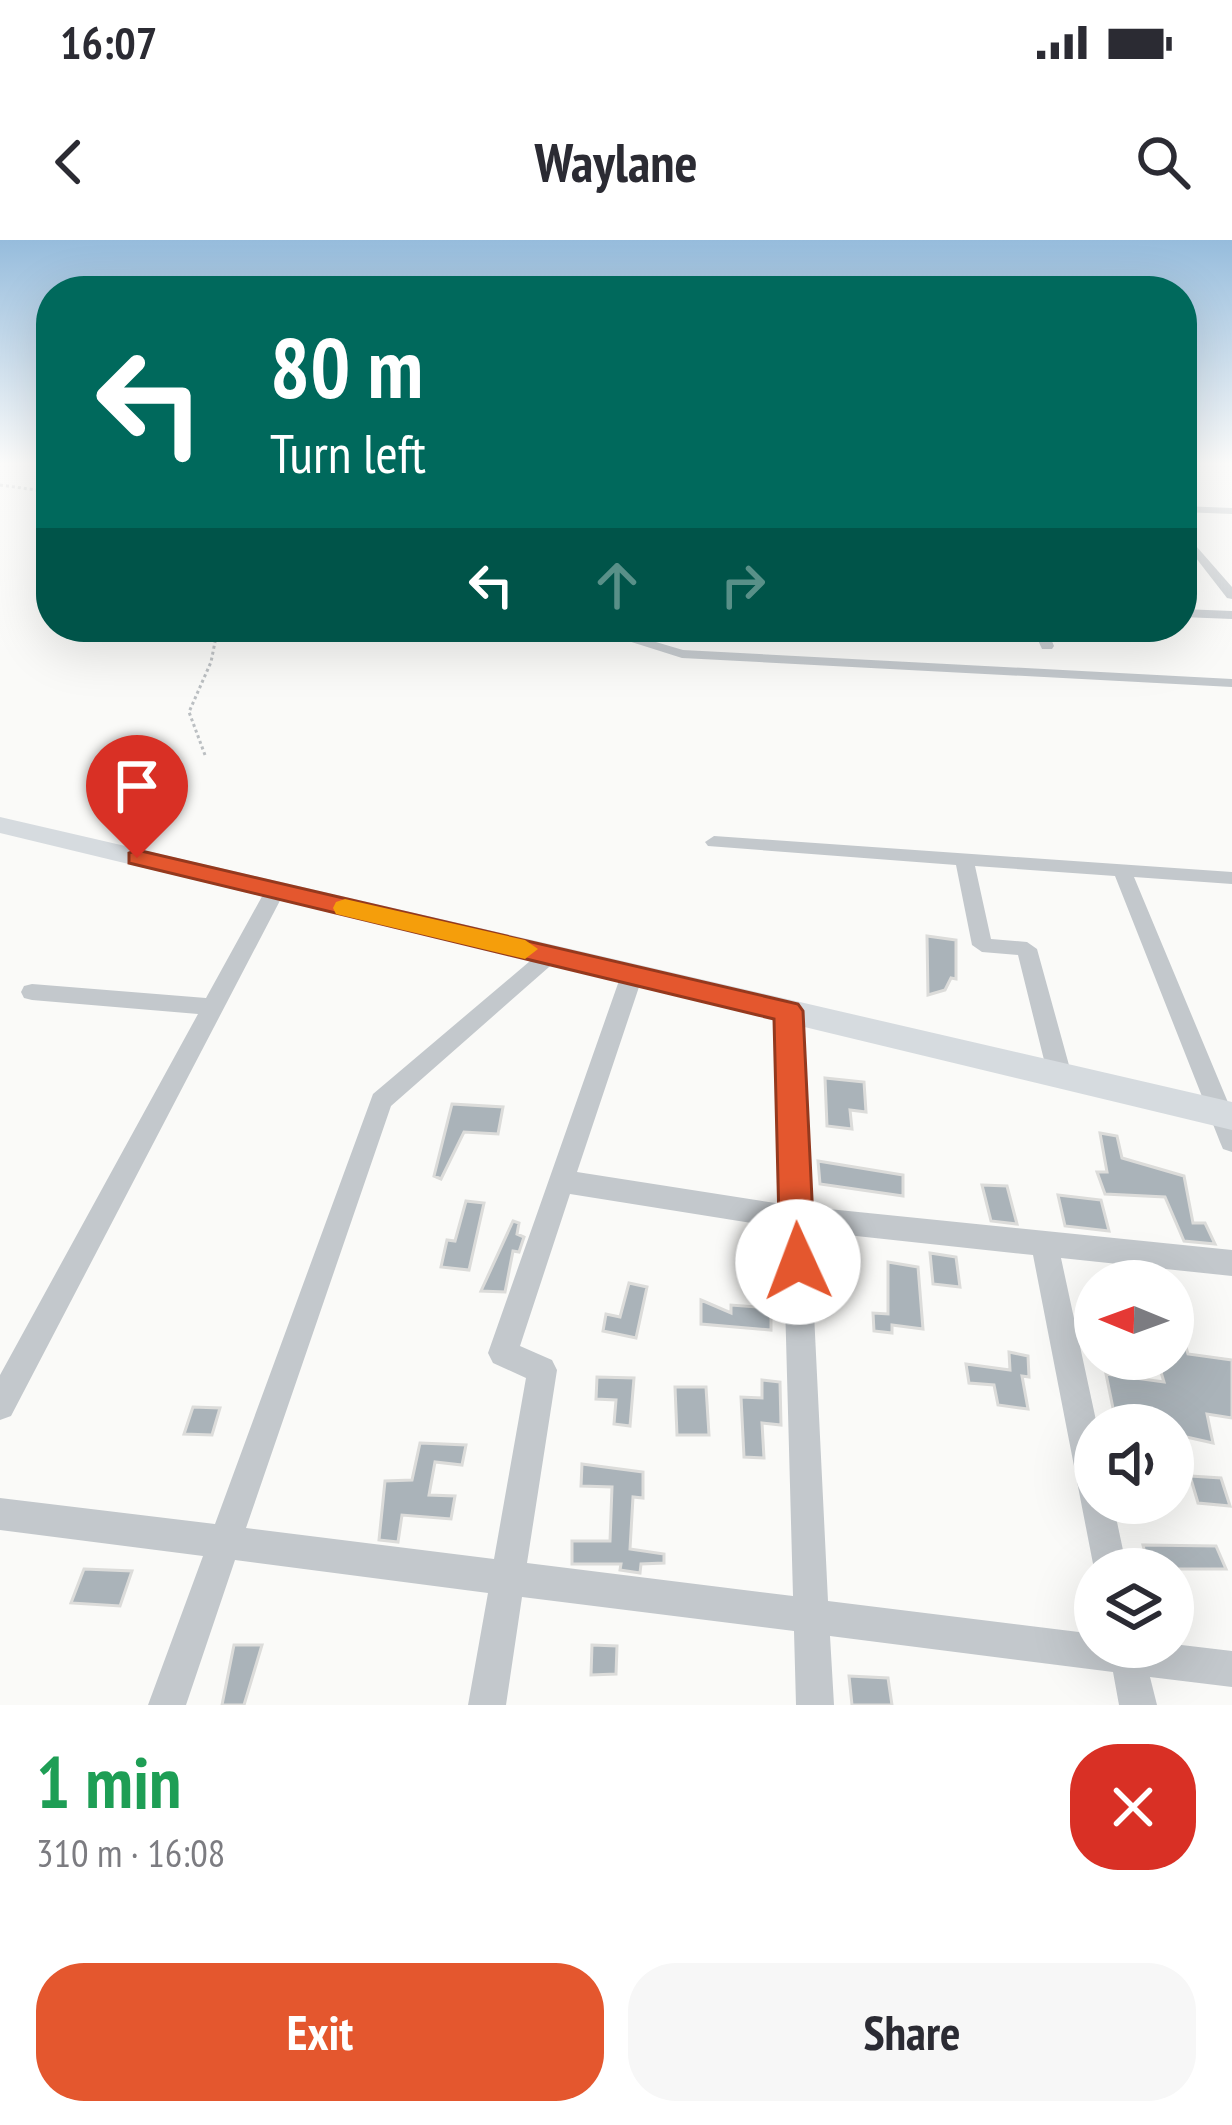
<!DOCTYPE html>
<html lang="en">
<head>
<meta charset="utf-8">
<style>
  :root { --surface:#fff; --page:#f7f7f7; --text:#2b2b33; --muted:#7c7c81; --accent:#e4572e }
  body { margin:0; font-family:"PT Sans Narrow",sans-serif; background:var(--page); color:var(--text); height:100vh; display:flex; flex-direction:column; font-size:45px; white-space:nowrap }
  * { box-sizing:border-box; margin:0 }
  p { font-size:39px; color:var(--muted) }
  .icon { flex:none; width:66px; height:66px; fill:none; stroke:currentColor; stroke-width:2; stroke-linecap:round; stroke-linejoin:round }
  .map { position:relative; height:1465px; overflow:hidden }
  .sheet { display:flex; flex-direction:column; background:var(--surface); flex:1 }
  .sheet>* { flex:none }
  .top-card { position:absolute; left:36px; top:36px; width:1161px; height:366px; border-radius:48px; box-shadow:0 12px 48px #0002; background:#00695c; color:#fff; overflow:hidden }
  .needle { width:78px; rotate:271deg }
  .controls { position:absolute; left:1074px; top:1020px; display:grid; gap:24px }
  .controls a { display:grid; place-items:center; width:120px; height:120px; border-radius:50%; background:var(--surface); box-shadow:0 12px 48px #0002; font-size:60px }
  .pin { position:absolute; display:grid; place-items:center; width:102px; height:102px; color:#fff; margin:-123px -51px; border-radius:50% 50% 50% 0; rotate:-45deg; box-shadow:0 0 12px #0007 }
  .pin .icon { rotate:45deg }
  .me { position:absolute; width:132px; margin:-66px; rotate:358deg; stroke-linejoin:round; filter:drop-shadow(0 0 9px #0008) }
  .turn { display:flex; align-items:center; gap:42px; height:252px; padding:0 36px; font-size:54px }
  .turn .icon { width:156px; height:156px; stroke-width:2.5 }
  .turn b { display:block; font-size:84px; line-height:102px }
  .lanes { display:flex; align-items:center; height:114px; padding:0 36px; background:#0003; justify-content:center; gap:60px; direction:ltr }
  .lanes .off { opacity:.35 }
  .round { display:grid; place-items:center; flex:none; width:126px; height:126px; border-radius:48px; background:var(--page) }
  .head { display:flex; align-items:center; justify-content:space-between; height:204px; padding:0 36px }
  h1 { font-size:72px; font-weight:800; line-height:90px; color:#1e9e55 }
  .button { display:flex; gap:24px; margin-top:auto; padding:24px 36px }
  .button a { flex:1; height:138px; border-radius:48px; background:var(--accent); color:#fff; font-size:48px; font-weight:800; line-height:138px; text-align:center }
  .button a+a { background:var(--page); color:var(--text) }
  .status { display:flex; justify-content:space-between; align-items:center; height:84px; padding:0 60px; background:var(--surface); direction:ltr }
  .status svg { height:33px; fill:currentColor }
  header { display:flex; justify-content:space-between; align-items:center; height:156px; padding:0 36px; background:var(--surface); font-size:54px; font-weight:800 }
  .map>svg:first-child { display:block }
  .building { fill:#aab3b9; stroke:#dcdcda; stroke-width:3 }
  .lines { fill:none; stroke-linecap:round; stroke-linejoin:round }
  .path { stroke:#bbbfc2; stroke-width:3; stroke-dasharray:3 3; stroke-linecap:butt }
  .minor { fill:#c3c8cc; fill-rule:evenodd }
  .secondary { fill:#d6dbdf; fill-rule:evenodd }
  .route { fill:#e4572e; stroke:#94391e; stroke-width:3 }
  .slow { fill:#f59e0b }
</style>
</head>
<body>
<div class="status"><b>16:07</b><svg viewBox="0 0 49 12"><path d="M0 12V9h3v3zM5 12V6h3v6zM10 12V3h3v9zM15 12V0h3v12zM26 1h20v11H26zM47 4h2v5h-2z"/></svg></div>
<header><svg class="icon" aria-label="back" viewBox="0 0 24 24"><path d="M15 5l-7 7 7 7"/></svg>Waylane<svg class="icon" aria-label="search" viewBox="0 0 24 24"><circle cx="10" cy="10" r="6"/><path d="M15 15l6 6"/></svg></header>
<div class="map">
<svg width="1232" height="1465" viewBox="0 0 1232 1465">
  <rect width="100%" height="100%" fill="#fafaf8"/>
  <path class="building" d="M927,696L956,700V739L951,738L945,750L928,755Z
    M825,838L864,842L866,872L850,870L852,889L827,886Z
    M452,864L503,867L498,894L464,892L441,939L434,936Z
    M1100,893L1117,896L1122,918L1184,936L1193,983H1205L1215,1004L1184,1001L1165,957L1105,954L1097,932H1107Z
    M818,921L903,935V956L820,944Z
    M982,945L1007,946L1017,984L991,981Z
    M1058,955L1101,960L1109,991L1065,986Z
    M466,961L484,963L469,1030L441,1027L447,1000L455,1001Z
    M513,981L519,983L517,994L524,997L519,1012L513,1011L505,1052L481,1051Z
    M930,1013L956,1017L960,1047L933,1044Z
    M888,1022L918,1027L923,1089L892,1085V1093L874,1091L873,1073L888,1074Z
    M629,1043L647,1047L636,1098L603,1091L606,1074L620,1077Z
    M701,1060L731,1073V1065L771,1068V1090L701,1084Z
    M1177,1077L1188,1114L1232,1120V1178L1207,1174L1213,1203L1173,1194V1182L1114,1173L1106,1134L1164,1142L1157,1119H1173V1078Z
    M1009,1112L1028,1116L1029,1137L1022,1136L1028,1169L998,1165L994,1145L969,1143L966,1124L1010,1130Z
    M597,1137L634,1138L630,1186L614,1184L616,1160L596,1159Z
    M762,1140L780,1142L781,1185L762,1183L764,1218L744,1217L741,1157L762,1158Z
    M675,1147H706L709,1195H677Z
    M193,1167L220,1168L212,1195L184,1194Z
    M420,1203L466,1205L462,1225L435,1222L429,1255L455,1256L451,1279L402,1275L398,1302L379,1300L385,1241L412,1240Z
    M582,1224L643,1232V1258L633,1257L630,1309L664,1314V1323L641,1324L640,1333L620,1330L621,1324H572V1301H610L612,1247L581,1246Z
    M1190,1236L1221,1238L1230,1266L1198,1263Z
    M1143,1305L1216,1306L1226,1329H1149Z
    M84,1329L132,1331L120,1366L71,1363Z
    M234,1405H262L244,1465H222Z
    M592,1405L617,1406L616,1434L591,1435Z
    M849,1436L888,1438L892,1465H852Z"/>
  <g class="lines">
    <path class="path" d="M0,245L51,252
      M205,515L189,472L211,422L218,387"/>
    <path class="minor" d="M1182,266L1232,268V274L1182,272Z
      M1182,290L1232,347V359L1227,358L1182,300Z
      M1182,369L1232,371V379L1182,377Z
      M584,387H605L683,410L1232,439V447L682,418Z
      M1032,387H1046L1054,406L1052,409H1042Z
      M714,596L1232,632V644L1134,637L1232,872V912L1223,909L1220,902L1115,636L975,626L991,699L1027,702L1037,709L1072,836L1068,843L1060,845L1052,843L1048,836L1018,715L982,712L972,705L956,625L708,606L705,602Z
      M275,645L285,651L11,1176L0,1180V1135L198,774L32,760L24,758L21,752L24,746L32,744L206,758L265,651Z
      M550,708L557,710L560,715L557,720L391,866L246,1288L494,1319L526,1138L493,1123L488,1113L621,735L632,727L643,735L577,932L782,964L777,771L780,765H796L799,771L809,967L1232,1010V1036L1061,1018L1097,1185L1095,1263H1113L1127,1329H1095V1334L1033,1015L810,991L828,1361L1095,1394V1407H1173V1404L1232,1411V1447L1150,1437L1157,1465H1119L1113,1432L830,1396L834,1465H796L794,1391L522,1357L506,1465H468L488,1353L235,1320L186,1465H148L203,1316L0,1290V1258L215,1284L373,854L543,710ZM570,954L783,988L793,1356L527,1323L557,1130L552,1120L520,1106Z"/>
    <path class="secondary" d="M0,577L1232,862V890L0,593Z"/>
  </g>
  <linearGradient id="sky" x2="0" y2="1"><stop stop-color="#96bcdc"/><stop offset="0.52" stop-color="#fdfdfc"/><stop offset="1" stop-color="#fdfdfc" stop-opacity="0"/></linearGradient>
  <rect width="1232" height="429" fill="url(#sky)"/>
  <path class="route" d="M137,610L798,764L803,771L815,1022L810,1034L798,1038L785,1034L780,1022L774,779L129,623V613Z"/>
  <path class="slow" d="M345,659L525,700L538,709L525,719L336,674L333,668L336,662Z"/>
</svg>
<div class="controls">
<a><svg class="needle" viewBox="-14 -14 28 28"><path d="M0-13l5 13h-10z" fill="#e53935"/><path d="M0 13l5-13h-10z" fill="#7c7c81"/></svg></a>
<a><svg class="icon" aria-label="sound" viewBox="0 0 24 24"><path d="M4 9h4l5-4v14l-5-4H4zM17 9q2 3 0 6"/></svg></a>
<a><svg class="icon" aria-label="layers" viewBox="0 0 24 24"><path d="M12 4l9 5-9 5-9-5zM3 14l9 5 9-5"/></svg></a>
</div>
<div class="pin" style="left:137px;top:618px;background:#d93025"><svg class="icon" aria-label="arrive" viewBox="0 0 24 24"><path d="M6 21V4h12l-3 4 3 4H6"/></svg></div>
<svg class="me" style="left:798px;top:1022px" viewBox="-20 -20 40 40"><circle r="19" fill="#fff"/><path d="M0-13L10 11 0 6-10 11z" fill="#e4572e"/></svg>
<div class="top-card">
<div class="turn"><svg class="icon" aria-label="left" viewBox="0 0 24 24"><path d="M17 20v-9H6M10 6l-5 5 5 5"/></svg><div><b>80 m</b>Turn left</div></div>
<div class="lanes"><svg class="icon" aria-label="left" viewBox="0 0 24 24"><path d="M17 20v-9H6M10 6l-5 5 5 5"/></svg><svg class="icon off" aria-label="ahead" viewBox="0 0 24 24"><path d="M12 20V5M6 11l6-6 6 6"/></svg><svg class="icon off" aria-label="right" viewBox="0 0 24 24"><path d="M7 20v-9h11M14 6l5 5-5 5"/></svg></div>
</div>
</div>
<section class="sheet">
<div class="head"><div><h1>1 min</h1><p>310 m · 16:08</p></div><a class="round" style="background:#d93025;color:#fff"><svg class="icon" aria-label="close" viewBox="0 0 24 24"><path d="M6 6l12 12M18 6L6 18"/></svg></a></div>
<div class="button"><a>Exit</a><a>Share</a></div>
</section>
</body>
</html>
